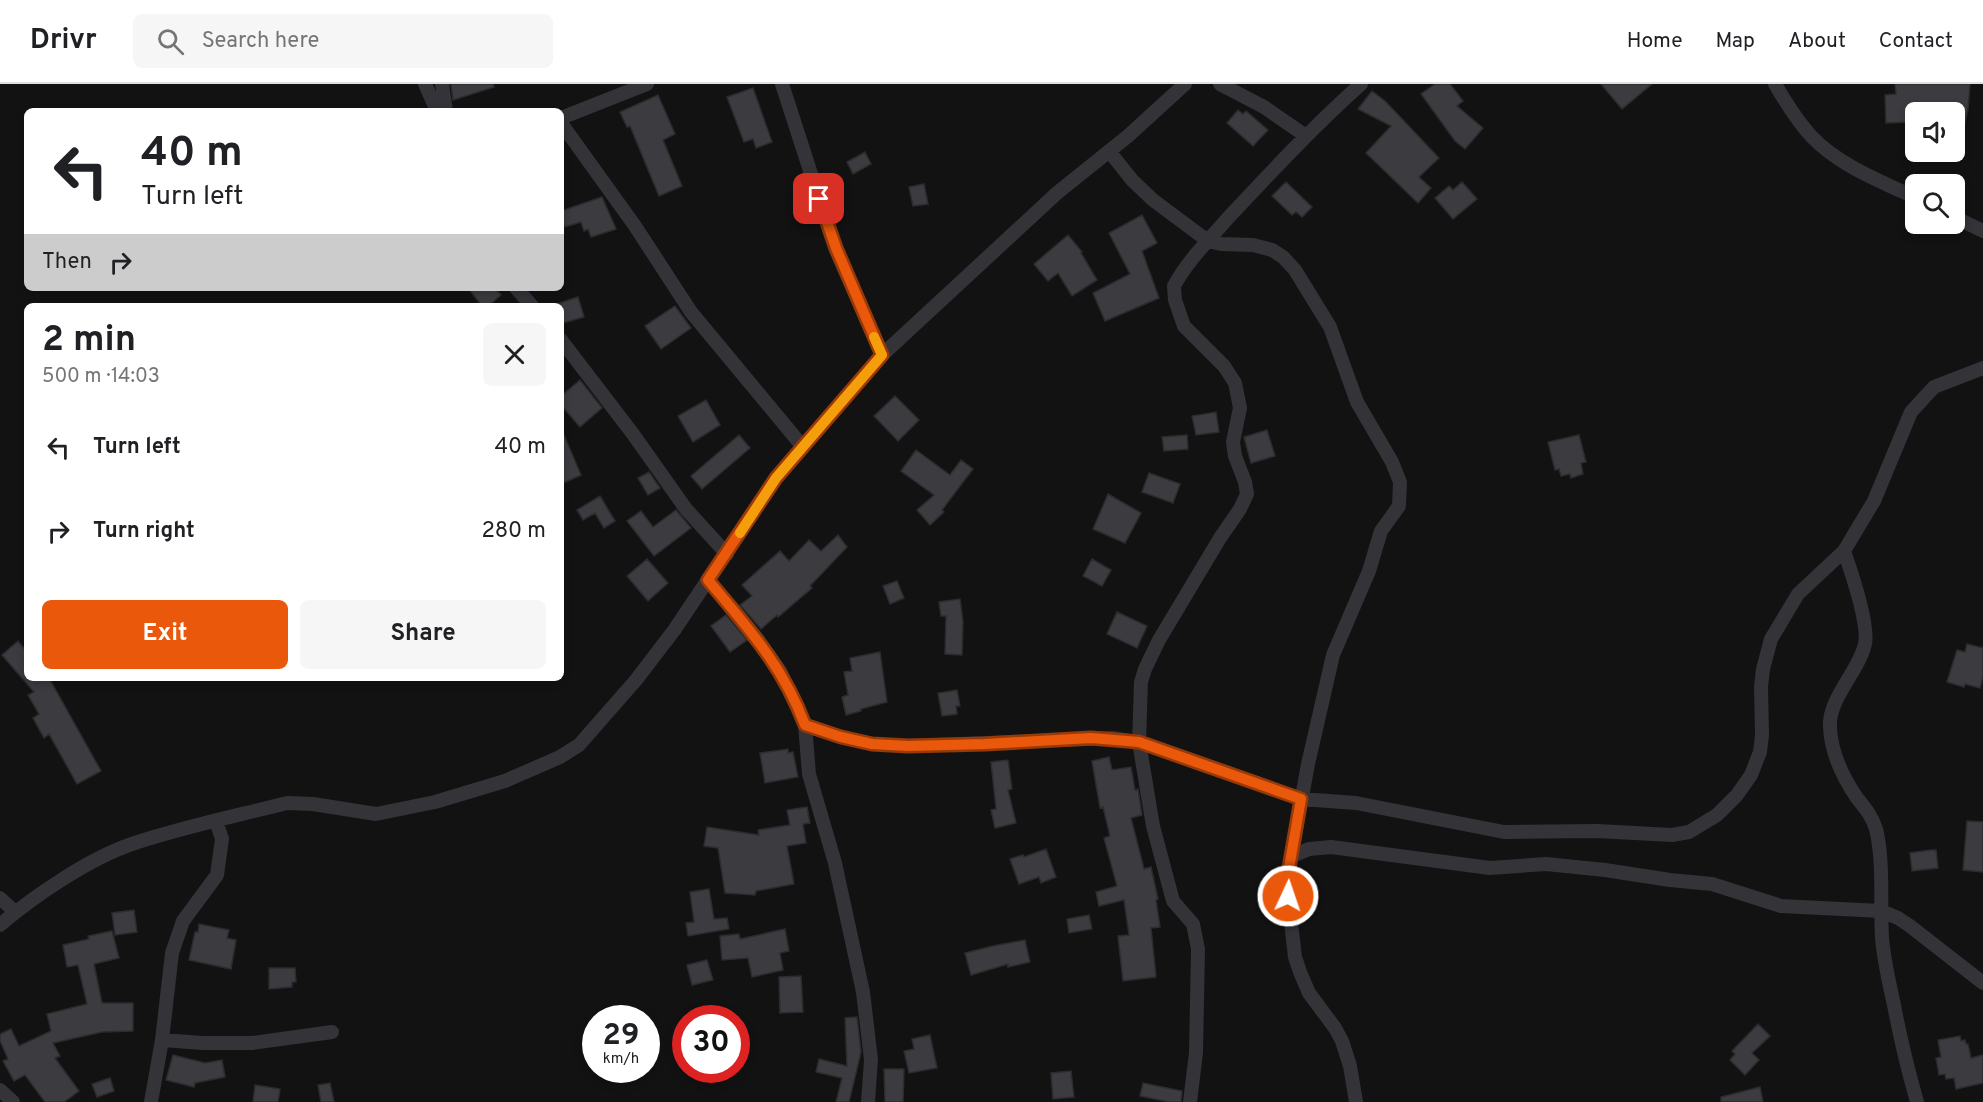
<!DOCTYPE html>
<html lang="en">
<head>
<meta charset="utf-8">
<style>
  :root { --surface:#fff; --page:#f6f6f6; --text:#202124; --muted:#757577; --line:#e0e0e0; --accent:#ea580c }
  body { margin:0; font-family:Overpass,sans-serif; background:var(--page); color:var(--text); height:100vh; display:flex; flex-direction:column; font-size:22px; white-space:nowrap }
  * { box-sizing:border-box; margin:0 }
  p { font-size:20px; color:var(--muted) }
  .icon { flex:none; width:33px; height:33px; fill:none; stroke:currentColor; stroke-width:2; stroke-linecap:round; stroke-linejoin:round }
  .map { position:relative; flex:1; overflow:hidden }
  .sheet { position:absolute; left:24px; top:219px; width:540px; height:378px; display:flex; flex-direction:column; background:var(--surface); border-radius:9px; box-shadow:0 3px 9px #0003 }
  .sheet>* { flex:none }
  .top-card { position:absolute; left:24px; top:24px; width:540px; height:183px; border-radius:9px; box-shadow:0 3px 9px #0003; background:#fff; color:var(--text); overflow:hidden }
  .buttons { position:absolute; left:1905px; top:18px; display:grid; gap:12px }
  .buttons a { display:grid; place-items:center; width:60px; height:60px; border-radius:9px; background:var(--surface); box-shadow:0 3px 9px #0003; font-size:30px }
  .speed { position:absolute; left:582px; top:921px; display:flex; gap:12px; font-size:30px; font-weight:700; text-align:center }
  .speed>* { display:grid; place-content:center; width:78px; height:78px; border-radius:50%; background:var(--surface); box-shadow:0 3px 9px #0003; line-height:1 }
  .speed small { font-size:15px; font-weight:400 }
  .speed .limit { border:9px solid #d22; background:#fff; color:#111 }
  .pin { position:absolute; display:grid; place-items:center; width:51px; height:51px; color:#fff; margin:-26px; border-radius:12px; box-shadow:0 3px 9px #0006 }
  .me { position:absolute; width:66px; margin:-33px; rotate:3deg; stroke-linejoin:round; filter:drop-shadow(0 0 4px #0008) }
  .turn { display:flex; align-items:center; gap:21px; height:126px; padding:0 18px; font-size:27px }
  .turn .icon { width:78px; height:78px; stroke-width:2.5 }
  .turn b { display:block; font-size:42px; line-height:51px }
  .then { display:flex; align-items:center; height:57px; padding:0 18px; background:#0003; gap:12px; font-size:22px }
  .round { display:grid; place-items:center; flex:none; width:63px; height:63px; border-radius:9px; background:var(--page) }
  .headline { display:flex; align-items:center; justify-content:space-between; height:102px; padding:0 18px }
  h1 { font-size:36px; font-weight:700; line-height:45px }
  .primary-button { display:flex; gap:12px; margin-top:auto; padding:12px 18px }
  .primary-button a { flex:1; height:69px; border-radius:9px; background:var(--accent); color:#fff; font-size:24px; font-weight:700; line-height:69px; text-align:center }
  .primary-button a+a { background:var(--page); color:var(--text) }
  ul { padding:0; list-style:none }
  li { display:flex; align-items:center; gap:18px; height:84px; padding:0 18px }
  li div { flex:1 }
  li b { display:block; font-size:22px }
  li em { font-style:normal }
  header { display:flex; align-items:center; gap:36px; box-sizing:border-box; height:84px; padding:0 30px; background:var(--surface); border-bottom:2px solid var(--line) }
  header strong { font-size:28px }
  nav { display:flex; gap:33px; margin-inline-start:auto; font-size:21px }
  .search { width:420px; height:54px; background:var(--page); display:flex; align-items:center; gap:15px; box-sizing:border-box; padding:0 21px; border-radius:9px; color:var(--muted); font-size:22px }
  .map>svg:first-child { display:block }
  .building { fill:#3c3c40; stroke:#2c2c2f; stroke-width:1.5 }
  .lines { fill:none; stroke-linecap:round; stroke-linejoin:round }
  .minor { stroke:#333338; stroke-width:14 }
  .route-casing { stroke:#983908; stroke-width:15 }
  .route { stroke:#ea580c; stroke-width:10 }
  .slow { stroke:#f59e0b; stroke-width:10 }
</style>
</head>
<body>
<header>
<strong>Drivr</strong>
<div class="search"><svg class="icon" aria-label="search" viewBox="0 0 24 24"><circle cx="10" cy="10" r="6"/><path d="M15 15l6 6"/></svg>Search here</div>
<nav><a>Home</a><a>Map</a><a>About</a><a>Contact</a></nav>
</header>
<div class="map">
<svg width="1983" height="1018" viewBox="0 0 1983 1018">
  <rect width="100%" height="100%" fill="#121213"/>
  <path class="building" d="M451,0H493L494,3L453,16Z
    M1435,0H1450L1463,17L1457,22L1483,44L1465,65L1455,57L1421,10Z
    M1601,0H1652L1622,25Z
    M1895,0H1970L1968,25L1960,59L1954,58V28H1952L1953,24L1909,23L1910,38L1886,39L1885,11L1896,10Z
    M753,4L772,58L756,64L753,55L744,58L727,13Z
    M1372,7L1385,17L1439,74L1419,93L1431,104L1418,119L1366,69L1391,42L1358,25Z
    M658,11L675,50L663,56L682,102L659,112L630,42L627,43L620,28Z
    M1238,26L1243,30L1246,27L1268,46L1253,62L1227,39Z
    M865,68L871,80L853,90L847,78Z
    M1286,98L1312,123L1302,133L1296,128L1292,131L1272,112Z
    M1462,98L1477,115L1453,135L1435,114L1449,102L1453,106Z
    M924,100L928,120L913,122L909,103Z
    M602,113L616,145L591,153L588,145L584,147L581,138L561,144V127Z
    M1142,131L1157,159L1142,167L1159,214L1105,237L1093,209L1130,190L1109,149Z
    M1068,151L1082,168L1081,169L1097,196L1072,212L1058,189L1048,197L1034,180Z
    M468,204H495L501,211L488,222H482Z
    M578,213L584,233L563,239L561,222L557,220Z
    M675,222L691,244L661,265L645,242Z
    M580,296L602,324L580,343L561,321V312Z
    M895,312L919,336L898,357L874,332Z
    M706,316L720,341L693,358L678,332Z
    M1216,328L1219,348L1196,351L1192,332Z
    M561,344L581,391L561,400Z
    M1267,346L1275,372L1251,379L1244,353Z
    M739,351L750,364L702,405L691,392Z
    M1187,351L1188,365L1164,367L1162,353Z
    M1579,351L1586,378L1581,379L1583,390L1571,394L1570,390L1561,392L1559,385L1555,386L1548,358Z
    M916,366L950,391L961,376L973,385L942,426L944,428L930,441L917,426L934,411L901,387Z
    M649,388L660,404L648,411L638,394Z
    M1149,389L1180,400L1173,419L1142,408Z
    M1108,410L1141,429L1125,459L1093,445Z
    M600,412L615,437L604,444L595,429L583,436L577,426Z
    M676,426L691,444L654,472L627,437L641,427L653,443Z
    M838,451L847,463L810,502L812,504L778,533L777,531L761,545L740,521L752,512L742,501L780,467L789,477L809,456L821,467Z
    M647,475L668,499L648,517L627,492Z
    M1092,475L1111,486L1102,502L1083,492Z
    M897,497L904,514L890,520L883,502Z
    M960,515L963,538L962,571L945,570L946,532H941L939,518Z
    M1117,528L1147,542L1137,564L1107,550Z
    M726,531L747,556L730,568L711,542Z
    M18,557L27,568V594H49L101,687L77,700L49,650L44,654L33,634L39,630L28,611L34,608L2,571Z
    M1967,560L1983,564V592L1980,604L1965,600L1964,603L1947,598L1957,566L1965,568Z
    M880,568L887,618L861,625V627L846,631L842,613L848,611L844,588L852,587L850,574Z
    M957,606L960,622H956L957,630L942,632L938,609Z
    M788,665V669L793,668L798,693L765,699L760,669Z
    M1109,673L1112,686L1131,683L1135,706L1138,705L1142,731L1131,734L1144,785L1151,783L1158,815L1156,816L1160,843L1151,844L1156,893L1123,897L1118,852L1129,851L1124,816L1099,822L1096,808L1117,802L1104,754L1110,752L1103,723L1100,724L1092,677Z
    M1008,676L1012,705L1008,706L1016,739L995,744L991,726L996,725L991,678Z
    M807,723L810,739L803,740L806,759L787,762L794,800L756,807L755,811L725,809L718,764L704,762L707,743L759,751L758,746L790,741L787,726Z
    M1967,737L1983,738V788L1963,786Z
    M1046,765L1056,793L1041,799L1039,793L1019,800L1010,775L1023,771L1024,773Z
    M1931,766H1936L1938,784L1912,787L1910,769Z
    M709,805L714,835L727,834L729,845L688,852L686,839L694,838L690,808Z
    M134,826L137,848L115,851L112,829Z
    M1089,831L1092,845L1069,849L1067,835Z
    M199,840L229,846L227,854L236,856L231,885L189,876L195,848H198Z
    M785,845L789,867L780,869L783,886L752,893L748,874L722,876L720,852L739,850L740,855Z
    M112,847L119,874L94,880L102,919H133V947L102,948L53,959L60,972L55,974L79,1007L64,1018H45L25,991L14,997L3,977L8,975L0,957V950L11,945L19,962L51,947L47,930L87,920L78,881L67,883L63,861L89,855L88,852Z
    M1025,856L1030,878L1008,883V880L971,891L965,869L993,862Z
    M707,876L713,896L692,901L687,881Z
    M269,884H295L296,898H292V903L269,905Z
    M801,892L803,928L780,929L779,893Z
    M857,933L861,968L849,1018H836L842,994L816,988L819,975L847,982L845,934Z
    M1758,940L1770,952L1752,969L1759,976L1745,991L1730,976L1735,970L1732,967Z
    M930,951L937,984L909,989L904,967L914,965L912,955Z
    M1960,952L1961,957L1965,956L1966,960H1968L1971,974L1983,971V999L1956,1005L1954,994L1946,995L1945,990L1939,991L1936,974L1941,973L1938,956Z
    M173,971L205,979L222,976L225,993L195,999L194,1003L166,996Z
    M884,985H904L903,1018H885Z
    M1071,987L1074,1013L1053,1015L1051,989Z
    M110,994L114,1007L97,1013L92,1000Z
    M330,999L334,1018H321L318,1001Z
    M1143,999L1182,1007L1181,1018H1169L1140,1012Z
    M255,1001L280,1005L278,1018H253Z
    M1760,1003L1763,1018H1721V1013Z"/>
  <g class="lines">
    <path class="minor" d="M425,0L437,27
      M442,0L446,27
      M782,0L835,164L882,271
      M1220,0L1264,23L1306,52
      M1775,0C1786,19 1797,37 1812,53C1840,82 1880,97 1916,114
      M561,34L647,0
      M561,39L635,142L691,228L803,363
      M1109,67L1132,96L1153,116L1208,157L1221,160L1253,161L1272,166L1283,173L1295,186L1330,243L1357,318L1392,378L1400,398L1399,422L1381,447L1369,487L1333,571L1308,680L1288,790V812L1295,873L1300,888L1309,909L1335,944L1342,957L1350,982L1356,1018
      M1954,133L1983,147
      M516,204L532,222
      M561,256L633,350L686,425L727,470
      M1844,467C1851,487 1869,540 1865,560C1859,587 1828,615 1830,643C1831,669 1842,692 1857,714C1865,724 1872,732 1876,745C1884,777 1880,820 1882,854C1884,876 1889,899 1894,921C1900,953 1908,986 1917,1018
      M708,496L756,553L780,587L805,641L809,690L835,779L863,908L871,976L868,1018
      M805,641L841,653L872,660L908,662L1112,654L1147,660L1301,715L1356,719L1504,748L1597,747L1672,751L1689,748L1717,731L1737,711L1751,691L1760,668L1762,651L1761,603L1763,585L1771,555L1798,510L1844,467L1874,417L1911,328L1934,303L1983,284
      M1292,772L1309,765L1331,763L1490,784L1546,780L1605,786L1670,796L1712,800L1781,822L1881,827L1898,834L1910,842L1983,899
      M0,814L15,828
      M0,841C34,812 90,774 132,760C182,743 236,732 287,719L313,720L376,730L435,718L505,697L560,673L579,661L636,596L675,545L776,394L882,271L1057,109L1128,52L1185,0
      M162,956L203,959H252L332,948
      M0,1006L13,1018
      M151,1018L162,956L172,869L183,837L217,791L222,755L216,737
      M1190,1018L1196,969L1198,865L1193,840L1173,817L1153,742L1139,658L1141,598L1145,585L1159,556L1220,454L1240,425L1247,410L1245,398L1235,372L1233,358L1240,324L1235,299L1224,282L1184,242L1175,216L1174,202C1187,177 1210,155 1228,134C1271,88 1314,42 1361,0"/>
  </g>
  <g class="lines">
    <defs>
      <path id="route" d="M819,115L836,164L882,271L776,394L708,496C748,544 783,582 805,641L841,653L872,660L908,662L985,660L1091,654L1139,658L1301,715L1288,790V812"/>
    </defs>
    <use href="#route" class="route-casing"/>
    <use href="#route" class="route"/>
    <path class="slow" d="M740,449L776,394L882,271L874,253"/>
  </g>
</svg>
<div class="buttons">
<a><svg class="icon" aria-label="sound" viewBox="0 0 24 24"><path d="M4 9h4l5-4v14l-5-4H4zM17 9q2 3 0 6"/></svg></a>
<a><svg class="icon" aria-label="search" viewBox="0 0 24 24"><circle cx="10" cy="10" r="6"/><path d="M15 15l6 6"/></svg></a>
</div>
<div class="speed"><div>29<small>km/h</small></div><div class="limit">30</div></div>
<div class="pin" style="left:819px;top:115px;background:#d93025"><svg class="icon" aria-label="arrive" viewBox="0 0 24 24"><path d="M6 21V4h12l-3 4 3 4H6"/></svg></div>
<svg class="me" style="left:1288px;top:812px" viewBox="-20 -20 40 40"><circle r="17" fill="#ea580c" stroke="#fff" stroke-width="3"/><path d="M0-11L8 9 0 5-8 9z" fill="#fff"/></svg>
<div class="top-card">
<div class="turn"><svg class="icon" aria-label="left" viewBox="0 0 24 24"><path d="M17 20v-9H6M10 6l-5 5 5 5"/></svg><div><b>40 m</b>Turn left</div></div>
<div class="then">Then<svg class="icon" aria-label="right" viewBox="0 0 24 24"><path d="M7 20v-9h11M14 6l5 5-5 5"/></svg></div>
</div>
<section class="sheet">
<div class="headline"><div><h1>2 min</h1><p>500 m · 14:03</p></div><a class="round"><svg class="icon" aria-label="close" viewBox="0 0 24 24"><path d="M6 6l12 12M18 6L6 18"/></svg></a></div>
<ul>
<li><svg class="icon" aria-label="left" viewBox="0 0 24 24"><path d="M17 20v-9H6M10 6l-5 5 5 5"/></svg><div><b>Turn left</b></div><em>40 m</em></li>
<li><svg class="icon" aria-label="right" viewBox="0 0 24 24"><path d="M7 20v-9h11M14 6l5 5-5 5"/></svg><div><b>Turn right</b></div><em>280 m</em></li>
</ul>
<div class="primary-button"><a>Exit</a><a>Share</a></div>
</section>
</div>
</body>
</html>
